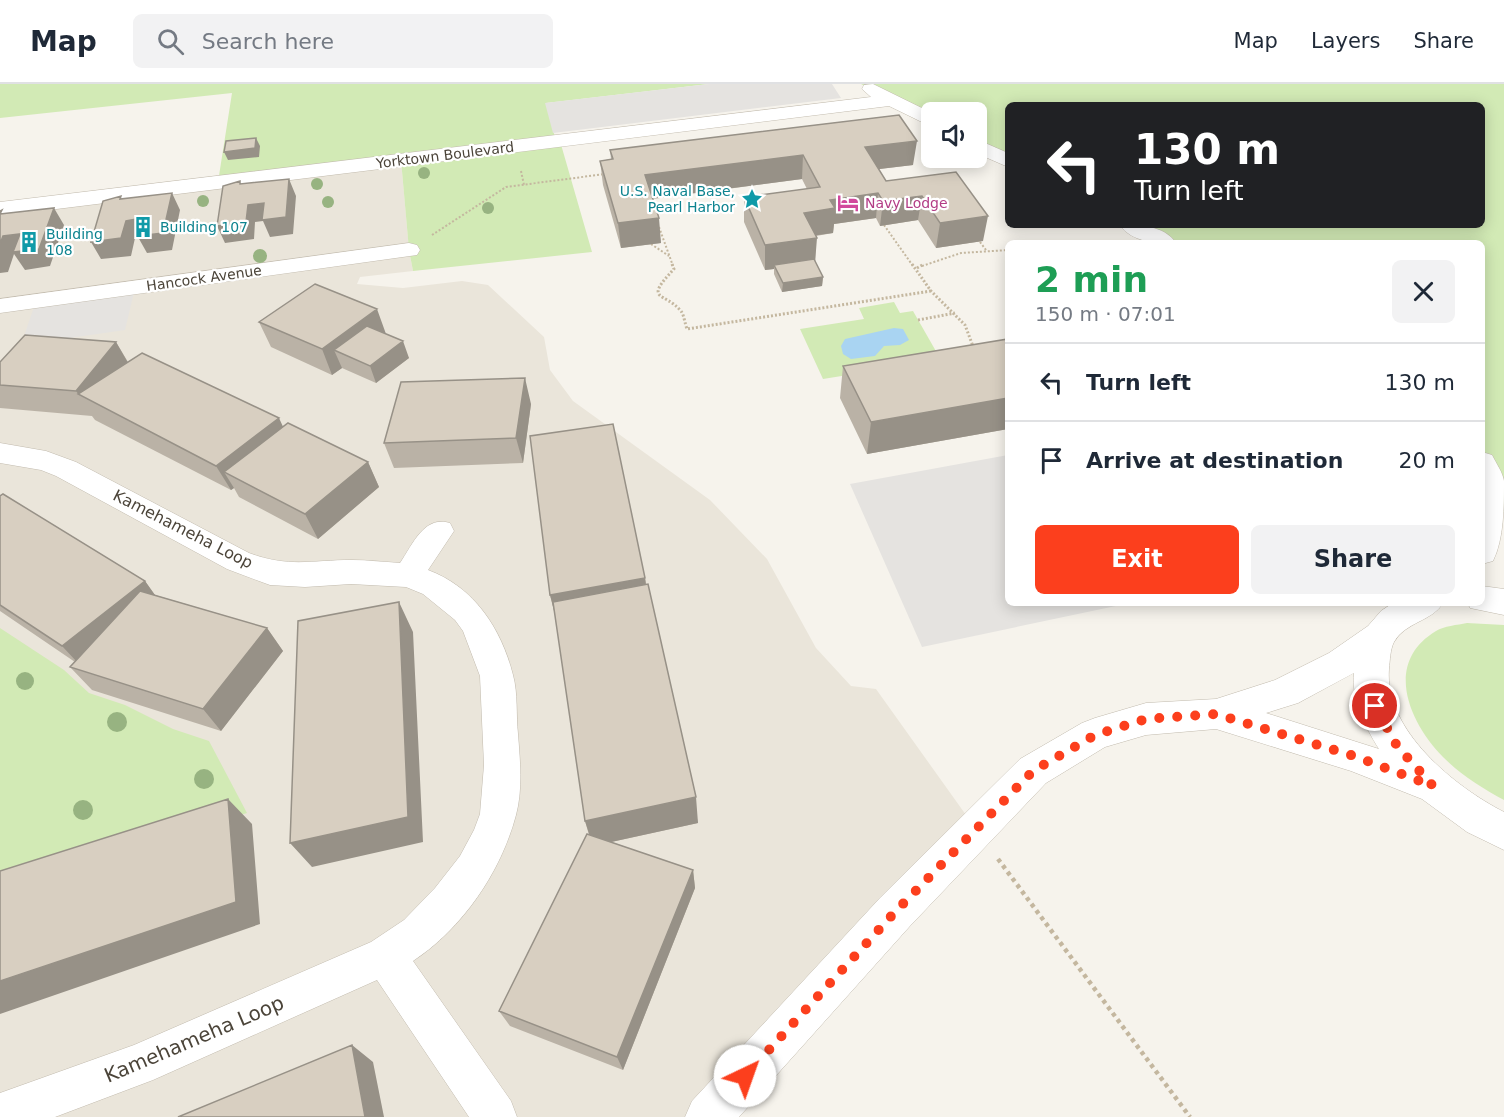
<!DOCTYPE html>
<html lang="en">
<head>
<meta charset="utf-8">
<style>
  :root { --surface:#fff; --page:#f2f2f3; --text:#1f2937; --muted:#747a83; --line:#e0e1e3; --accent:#fc3f1d }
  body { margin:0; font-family:"DejaVu Sans",sans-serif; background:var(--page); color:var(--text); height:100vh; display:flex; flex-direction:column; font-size:22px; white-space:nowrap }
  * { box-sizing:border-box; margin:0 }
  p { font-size:20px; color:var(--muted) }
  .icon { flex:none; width:33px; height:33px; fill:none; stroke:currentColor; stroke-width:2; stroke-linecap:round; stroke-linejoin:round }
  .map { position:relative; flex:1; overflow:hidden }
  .side { position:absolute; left:1005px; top:156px; width:480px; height:366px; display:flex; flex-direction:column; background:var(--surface); border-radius:9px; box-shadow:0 3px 15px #0003 }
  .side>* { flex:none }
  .top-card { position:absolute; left:1005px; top:18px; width:480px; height:126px; border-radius:9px; box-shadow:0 3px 15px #0003; background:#202124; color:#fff; overflow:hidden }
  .fabs { position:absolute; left:921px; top:18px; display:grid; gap:12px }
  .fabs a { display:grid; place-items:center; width:66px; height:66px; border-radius:9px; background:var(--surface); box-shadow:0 3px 15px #0003; font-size:30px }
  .pin { position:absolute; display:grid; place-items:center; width:51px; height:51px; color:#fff; margin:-26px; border:3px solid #fff; border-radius:50%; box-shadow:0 2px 6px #0007 }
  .me { position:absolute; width:66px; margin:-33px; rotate:42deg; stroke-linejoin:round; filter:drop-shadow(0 0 4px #0008) }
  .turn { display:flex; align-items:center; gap:21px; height:126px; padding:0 30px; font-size:27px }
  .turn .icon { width:78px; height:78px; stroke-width:2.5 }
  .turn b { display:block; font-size:42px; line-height:51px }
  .round { display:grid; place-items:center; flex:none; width:63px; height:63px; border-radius:9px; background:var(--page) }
  .overview { display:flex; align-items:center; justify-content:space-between; height:102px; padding:0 30px }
  h1 { font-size:36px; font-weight:600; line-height:45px; color:#1e9e55 }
  .cta { display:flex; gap:12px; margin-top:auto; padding:12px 30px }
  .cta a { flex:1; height:69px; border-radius:9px; background:var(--accent); color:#fff; font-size:24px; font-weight:600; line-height:69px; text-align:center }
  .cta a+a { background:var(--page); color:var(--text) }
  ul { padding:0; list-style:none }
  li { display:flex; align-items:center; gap:18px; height:78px; padding:0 30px; border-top:2px solid var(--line) }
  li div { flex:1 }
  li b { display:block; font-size:22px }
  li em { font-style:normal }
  header { display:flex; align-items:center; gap:36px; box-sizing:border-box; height:84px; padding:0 30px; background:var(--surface); border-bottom:2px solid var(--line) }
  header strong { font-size:28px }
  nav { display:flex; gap:33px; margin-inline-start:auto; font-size:21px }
  .search { width:420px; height:54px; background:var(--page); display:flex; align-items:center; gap:15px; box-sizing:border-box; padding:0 21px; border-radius:9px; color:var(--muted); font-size:22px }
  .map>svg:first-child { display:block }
  .residential { fill:#eae5da }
  .green { fill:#d2eab5 }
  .parking { fill:#e5e3e0 }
  .water { fill:#a9d4f2 }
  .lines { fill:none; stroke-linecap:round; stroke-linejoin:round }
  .minor-casing { stroke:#c2bbae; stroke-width:1 }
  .tertiary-casing { stroke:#c2bbae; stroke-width:1 }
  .path-far2 { stroke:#c4b79f; stroke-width:2; stroke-dasharray:2 2; stroke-linecap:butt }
  .path-far1 { stroke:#c4b79f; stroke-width:3; stroke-dasharray:2 2; stroke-linecap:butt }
  .path { stroke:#c4b79f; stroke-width:4.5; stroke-dasharray:4 4; stroke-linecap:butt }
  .minor { fill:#fff; fill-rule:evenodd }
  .tertiary { fill:#fff; fill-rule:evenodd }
  .tree { fill:#97b381 }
  .wall { fill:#bab2a6 }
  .shaded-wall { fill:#979187 }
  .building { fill:#d8cfc1; stroke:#979187; stroke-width:1.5 }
  .route { stroke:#fc3f1d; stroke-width:10; stroke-dasharray:0 18 }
  .labels { text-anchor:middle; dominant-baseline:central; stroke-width:4.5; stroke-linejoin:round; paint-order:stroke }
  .far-street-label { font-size:14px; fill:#4b4439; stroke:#fff }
  .far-culture-label { font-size:14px; fill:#0d838f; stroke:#fff; text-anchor:start }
  .far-hotel-label { font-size:14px; fill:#b23c85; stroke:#fff; text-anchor:start }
  .street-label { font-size:16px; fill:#4b4439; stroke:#fff }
  .near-street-label { font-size:20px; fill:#4b4439; stroke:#fff }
</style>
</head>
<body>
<header>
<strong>Map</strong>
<div class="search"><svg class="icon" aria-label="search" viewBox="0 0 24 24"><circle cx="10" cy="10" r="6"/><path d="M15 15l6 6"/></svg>Search here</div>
<nav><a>Map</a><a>Layers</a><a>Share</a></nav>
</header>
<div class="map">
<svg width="1504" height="1033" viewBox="0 0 1504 1033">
  <rect width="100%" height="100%" fill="#f6f3ec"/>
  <path class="residential" d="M401,76L409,166L413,187L360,193L357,200L403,204L462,197L488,201L544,253L550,286L573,317L710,416L767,475L816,564L851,602L876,605L976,745L708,1033H0V125Z"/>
  <path class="green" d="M0,0H709L546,19L556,57H560L592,168L413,187L409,166L401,76L218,98L232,9L0,34Z
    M861,0H1504V429L1482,378V159H1165L1131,141H1482V21H1008V77L977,61L976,28H932L931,37Z
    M894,218L900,229L913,227L941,276L823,295L800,245L864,235L859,224Z
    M1467,539L1504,541V716C1482,704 1461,691 1443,673C1409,638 1383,579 1436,547C1444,542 1457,541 1467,539Z
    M0,544L64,586L89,609L125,621L173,645L209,657L247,729L0,807Z"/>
  <path class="parking" d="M709,0H832L841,14L553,49L545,19Z
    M135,204L125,246L21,261L36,217Z
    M1008,371V519H1130L922,563L850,400Z"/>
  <path class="water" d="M894,244L903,245L909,256L900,261L884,262L875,272L851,275L843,270L841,262L845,255Z"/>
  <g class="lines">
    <defs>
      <path id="minor" d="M873,0L932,29V43L889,22L0,132V118L871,13L862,5L864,1Z
        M976,55L1008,69V83L976,69Z
        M1120,141C1139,141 1164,141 1176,159C1157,159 1132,159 1120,141Z
        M409,159L417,161L420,166L417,171L0,229V215Z
        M0,359L46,367L76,378L249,469C289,484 311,476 352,476C368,476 384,478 400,479C413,460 424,431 450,439L454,447L428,486C474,503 501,544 513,591C518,609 516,631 518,650C520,676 523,705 516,731C501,788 462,845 413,877L511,1017L517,1033H469L377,896L153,996L55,1033H0V1009L134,961L371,858L404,836L435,804L460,772L474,746L480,730L484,681L480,592L463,547L455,536L423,510L406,503L351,500L305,503L270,501L259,497L227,485L56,392L41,386L0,379Z
        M1482,368L1492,371C1496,379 1503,389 1504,397C1504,422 1504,455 1493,477L1482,480Z"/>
      <path id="tertiary" d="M1482,502L1504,505V531L1470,524L1468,519H1482Z
        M1393,519H1443C1433,537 1405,538 1394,558C1390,566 1390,576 1389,585C1384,646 1455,703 1504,728V766L1467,748L1422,715L1351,687L1216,645L1146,651L1105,663L1046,699L910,842L739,1033H685L692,1017L880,814L1020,675L1082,639L1095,634L1146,619L1216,615L1275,596L1329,569L1368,542L1381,527ZM1354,589C1351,614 1365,643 1379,665L1266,629L1298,619Z"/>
    </defs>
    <use href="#minor" class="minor-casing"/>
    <use href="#tertiary" class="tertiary-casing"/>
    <path class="path-far2" d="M521,87L524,101
      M884,141L913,182
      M659,143L673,182
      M432,151L506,103L605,90
      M980,158L986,166
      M651,160L669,172
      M922,182L961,169L1008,166"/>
    <path class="path-far1" d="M672,180L674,185C643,218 664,207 681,227C684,231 685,240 687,245L931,207
      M912,180L931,207L965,241L974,265
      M917,184L924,180
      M918,236L955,229"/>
    <path class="path" d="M998,775L1190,1033"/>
    <use href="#minor" class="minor"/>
    <use href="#tertiary" class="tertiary"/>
  </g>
  <g class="tree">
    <circle cx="424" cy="89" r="6"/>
    <circle cx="317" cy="100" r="6"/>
    <circle cx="203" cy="117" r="6"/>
    <circle cx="328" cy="118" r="6"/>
    <circle cx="488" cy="124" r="6"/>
    <circle cx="260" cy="172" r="7"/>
    <circle cx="25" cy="597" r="9"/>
    <circle cx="117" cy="638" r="10"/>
    <circle cx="204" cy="695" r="10"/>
    <circle cx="83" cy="726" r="10"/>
  </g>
  <path class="wall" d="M899,31L913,81L879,85L886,97L956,88L983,157L936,164L918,136L880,142L876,134L834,140L833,149L816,152L815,179L823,193L822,202L782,208L774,190V185L765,186L744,138V113L807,105L802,95L653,115L661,159L621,164L603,101L600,77L611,75L610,66Z
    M259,238L385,250L409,274L376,299L342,284L332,291L271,263Z
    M1008,255V345L867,370L840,314L843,282Z
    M116,258L128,278L368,378L379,403L318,455L239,413L234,404L231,406L95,336L92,332L0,324V278Z
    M531,320L523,379L394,384L384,359Z
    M0,412L145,497L155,511L267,544L283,567L221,647L92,606L70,583L75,578L0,527Z
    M645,494L698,739L611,758L693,786L695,804L623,986L510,942L499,927L589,751L585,737L555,531L550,511Z"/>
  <path class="shaded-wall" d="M256,54L260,62L259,73L228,76L224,68Z
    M917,57L913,81L863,87L865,63Z
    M803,71L802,95L647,115L645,91Z
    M289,95L296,112L293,150L270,153L263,137L255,138L254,155L225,159L217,142L248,121L264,119Z
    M172,109L180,126L172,166L147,169L138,153L135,154L131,172L101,175L91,158Z
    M878,109L876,134L834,140L833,149L803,153L804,129L830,116Z
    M922,112L918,136L880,142L883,117Z
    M54,124L64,141L50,182L25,186L14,170L8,188L0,189V160L3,152L20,150Z
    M988,132L983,157L936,164L940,139Z
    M659,134L661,159L621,164L618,139Z
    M817,154L815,179L774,181V185L765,186V161Z
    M823,193L822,202L782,208L783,199Z
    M377,225L386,250L334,266L342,284L332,291L322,265Z
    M403,257L409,274L376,299L370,282Z
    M116,258L131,284L79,311L76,307Z
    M525,294L531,320L523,379L516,354Z
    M1008,314V345L867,370L871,338Z
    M279,334L291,360L224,388L234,404L231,406L216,382Z
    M368,378L379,403L318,455L305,430Z
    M645,494L648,518L556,534L550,511Z
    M145,497L157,514L77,578L62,562Z
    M399,518L413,548L423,758L312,783L290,759Z
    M267,544L283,567L221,647L203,625Z
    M696,713L698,739L593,762L585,737Z
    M228,715L252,740L260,840L0,930V897Z
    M693,786L695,804L623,986L617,973Z
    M352,961L373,978L384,1033H365Z"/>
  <path class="building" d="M899,31L917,57L865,63L886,97L956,88L988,132L940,139L922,112L883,117L878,109L830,116L835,124L804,129L817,154L765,161L744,113L820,103L803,71L645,91L659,134L618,139L600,77L613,75L610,66Z
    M256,54L255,64L224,68L226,57Z
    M289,95L286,133L262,136L264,119L248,121L246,138L217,142L223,102L240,97V100Z
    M172,109L163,149L138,152L142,134L126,137L121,154L91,158L103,117L121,112L120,115Z
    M54,124L39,165L13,168L20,150L3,152L0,160V127L2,126L0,130Z
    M814,175L823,193L783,199L774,181Z
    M315,200L377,225L322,265L259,238Z
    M367,242L403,257L370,282L334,266Z
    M25,251L116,258L76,307L0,301V278Z
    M1008,255V314L871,338L843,282Z
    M142,269L279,334L216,382L78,310Z
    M525,294L516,354L384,359L401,298Z
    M288,339L368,378L305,430L224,388Z
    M613,340L645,494L550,511L530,352Z
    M3,410L145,497L62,562L0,521V412Z
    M648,500L696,713L585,737L553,518Z
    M140,507L267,544L203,625L70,583Z
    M399,518L408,733L290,759L298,537Z
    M228,715L236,818L0,897V787Z
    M587,750L693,786L617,973L499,927Z
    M352,961L365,1033H178Z"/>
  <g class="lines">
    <path class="route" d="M745,992L895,828L1033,687L1095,651L1146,635L1216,630L1354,672L1433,702L1397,662L1375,622"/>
  </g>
  <defs>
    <symbol id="sight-bare" viewBox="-9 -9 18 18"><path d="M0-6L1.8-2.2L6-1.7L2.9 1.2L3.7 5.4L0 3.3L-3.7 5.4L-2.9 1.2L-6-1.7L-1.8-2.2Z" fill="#0f9aa8" stroke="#fff" stroke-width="2.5" paint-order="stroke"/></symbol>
    <symbol id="hotel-bare" viewBox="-9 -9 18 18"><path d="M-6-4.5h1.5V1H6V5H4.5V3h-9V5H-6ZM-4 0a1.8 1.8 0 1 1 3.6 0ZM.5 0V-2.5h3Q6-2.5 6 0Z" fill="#d1479c" stroke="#fff" stroke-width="2.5" paint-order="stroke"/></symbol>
    <symbol id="building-bare" viewBox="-9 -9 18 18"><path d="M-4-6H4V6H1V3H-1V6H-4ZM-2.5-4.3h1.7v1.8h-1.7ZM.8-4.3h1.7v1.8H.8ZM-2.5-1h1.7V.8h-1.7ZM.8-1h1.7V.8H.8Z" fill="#0f9aa8" stroke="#fff" stroke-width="2.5" paint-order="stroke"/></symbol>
  </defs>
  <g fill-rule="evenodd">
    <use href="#sight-bare" x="737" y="100" width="30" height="30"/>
    <use href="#hotel-bare" x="833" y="104" width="30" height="30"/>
    <use href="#building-bare" x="128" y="128" width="30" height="30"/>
    <use href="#building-bare" x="14" y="143" width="30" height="30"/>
  </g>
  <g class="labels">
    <g class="far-street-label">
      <text transform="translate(445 71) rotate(-7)">Yorktown Boulevard</text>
      <text transform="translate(204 194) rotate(-8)">Hancock Avenue</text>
    </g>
    <g class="far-culture-label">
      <text x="735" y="107" text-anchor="end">U.S. Naval Base,<tspan x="735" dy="16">Pearl Harbor</tspan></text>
      <text x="160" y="143">Building 107</text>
      <text x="46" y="150">Building<tspan x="46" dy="16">108</tspan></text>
    </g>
    <g class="far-hotel-label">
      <text x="865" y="119">Navy Lodge</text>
    </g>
    <g class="street-label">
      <text transform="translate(183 445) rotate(27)">Kamehameha Loop</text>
    </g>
    <g class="near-street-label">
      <text transform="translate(194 955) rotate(-23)">Kamehameha Loop</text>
    </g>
  </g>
</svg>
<div class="fabs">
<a><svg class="icon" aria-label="sound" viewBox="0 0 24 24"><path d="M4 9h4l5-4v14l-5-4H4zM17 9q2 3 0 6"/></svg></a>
</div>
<div class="pin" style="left:1375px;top:622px;background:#d93025"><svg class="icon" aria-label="arrive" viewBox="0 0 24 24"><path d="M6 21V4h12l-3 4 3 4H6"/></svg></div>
<svg class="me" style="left:745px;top:992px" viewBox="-20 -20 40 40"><circle r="19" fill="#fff"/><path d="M0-13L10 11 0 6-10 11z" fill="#fc3f1d"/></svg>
<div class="top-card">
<div class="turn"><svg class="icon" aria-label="left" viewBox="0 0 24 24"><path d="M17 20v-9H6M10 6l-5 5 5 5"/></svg><div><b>130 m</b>Turn left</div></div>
</div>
<section class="side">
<div class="overview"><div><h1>2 min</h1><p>150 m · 07:01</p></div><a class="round"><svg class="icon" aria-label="close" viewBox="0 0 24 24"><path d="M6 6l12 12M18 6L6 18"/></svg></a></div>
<ul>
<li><svg class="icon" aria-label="left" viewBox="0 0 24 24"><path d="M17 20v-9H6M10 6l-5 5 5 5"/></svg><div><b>Turn left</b></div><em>130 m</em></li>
<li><svg class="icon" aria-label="arrive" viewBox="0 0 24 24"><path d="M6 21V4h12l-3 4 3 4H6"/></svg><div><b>Arrive at destination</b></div><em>20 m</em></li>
</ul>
<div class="cta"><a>Exit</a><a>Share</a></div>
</section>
</div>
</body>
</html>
